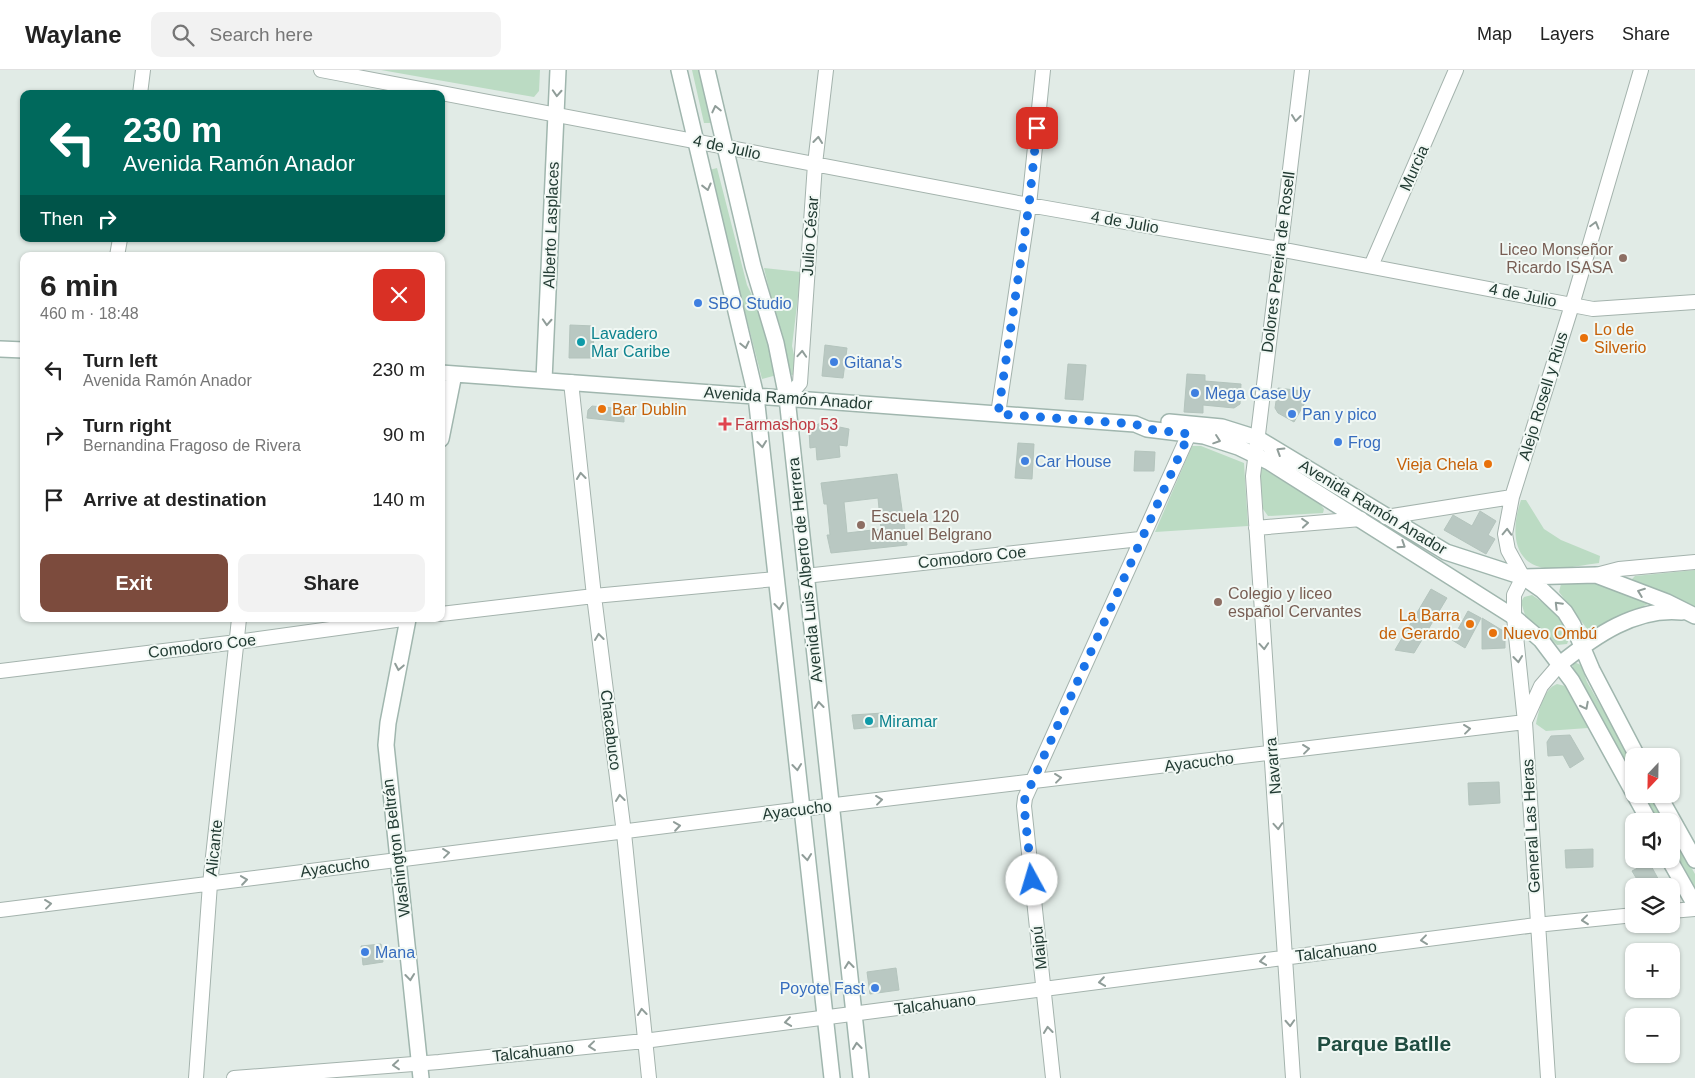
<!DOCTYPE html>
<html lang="en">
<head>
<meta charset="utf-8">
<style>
  :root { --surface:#fff; --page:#f2f2f2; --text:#222; --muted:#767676; --line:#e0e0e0; --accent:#7c4b3d }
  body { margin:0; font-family:Arial,sans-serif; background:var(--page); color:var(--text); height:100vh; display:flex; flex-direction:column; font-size:19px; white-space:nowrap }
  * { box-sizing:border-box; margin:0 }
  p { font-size:16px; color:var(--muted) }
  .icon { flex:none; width:28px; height:28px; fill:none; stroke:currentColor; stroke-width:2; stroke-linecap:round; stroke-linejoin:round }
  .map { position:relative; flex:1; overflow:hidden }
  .sheet { position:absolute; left:20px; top:182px; width:425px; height:370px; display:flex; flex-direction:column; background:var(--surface); border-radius:10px; box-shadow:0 1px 4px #0004 }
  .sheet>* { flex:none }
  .guide { position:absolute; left:20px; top:20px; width:425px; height:152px; border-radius:10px; box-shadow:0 1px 4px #0004; background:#00695c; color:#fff; overflow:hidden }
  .needle { width:32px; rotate:202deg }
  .controls { position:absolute; left:1625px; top:678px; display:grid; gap:10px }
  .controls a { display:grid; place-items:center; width:55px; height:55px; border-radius:10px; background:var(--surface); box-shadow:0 1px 4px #0004; font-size:25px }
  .pin { position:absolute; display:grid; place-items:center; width:42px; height:42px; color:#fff; margin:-21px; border-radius:10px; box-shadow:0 2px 8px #0006 }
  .me { position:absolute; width:55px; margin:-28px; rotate:354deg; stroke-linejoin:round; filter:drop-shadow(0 0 4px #0008) }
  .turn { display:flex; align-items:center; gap:18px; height:105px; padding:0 20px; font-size:22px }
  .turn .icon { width:65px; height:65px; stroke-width:2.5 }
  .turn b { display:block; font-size:35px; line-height:42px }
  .then { display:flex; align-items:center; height:48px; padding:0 20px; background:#0003; gap:10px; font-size:19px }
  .round { display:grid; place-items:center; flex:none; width:52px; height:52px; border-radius:10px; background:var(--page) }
  .head { display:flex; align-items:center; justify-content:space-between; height:85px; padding:0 20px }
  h1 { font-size:30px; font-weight:700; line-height:38px }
  .action { display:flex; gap:10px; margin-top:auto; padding:10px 20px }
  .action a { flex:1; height:58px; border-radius:10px; background:var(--accent); color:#fff; font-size:20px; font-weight:700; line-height:58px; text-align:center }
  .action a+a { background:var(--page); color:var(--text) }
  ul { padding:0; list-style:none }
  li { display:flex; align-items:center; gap:15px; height:65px; padding:0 20px }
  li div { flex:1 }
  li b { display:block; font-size:19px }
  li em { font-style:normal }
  header { display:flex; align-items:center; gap:30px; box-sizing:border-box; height:70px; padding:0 25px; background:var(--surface); border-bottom:1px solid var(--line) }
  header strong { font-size:24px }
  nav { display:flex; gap:28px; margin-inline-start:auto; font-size:18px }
  .search { width:350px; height:45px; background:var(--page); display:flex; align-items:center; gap:12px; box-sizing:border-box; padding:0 18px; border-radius:10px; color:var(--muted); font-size:19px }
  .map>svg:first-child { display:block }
  .green { fill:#bbdbc3 }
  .building { fill:#b9c8c2; stroke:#b4c4bd; fill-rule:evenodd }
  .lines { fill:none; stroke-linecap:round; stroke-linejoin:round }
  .street-casing { stroke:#a4b3ad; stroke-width:16 }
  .secondary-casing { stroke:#a0b6ae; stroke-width:18 }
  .street { stroke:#fff; stroke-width:14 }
  .secondary { stroke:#fff; stroke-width:15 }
  .oneway { stroke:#909d99 }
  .route { stroke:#1a73e8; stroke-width:9; stroke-dasharray:0 16.2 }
  .education-dot { fill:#8d6e63; stroke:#f1f8f4; stroke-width:2 }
  .shop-dot { fill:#3f7fe0; stroke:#f1f8f4; stroke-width:2 }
  .food-dot { fill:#e8710a; stroke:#f1f8f4; stroke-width:2 }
  .culture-dot { fill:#0f9aa8; stroke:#f1f8f4; stroke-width:2 }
  .health-dot { fill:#e0444e; stroke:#f1f8f4; stroke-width:2 }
  .labels { text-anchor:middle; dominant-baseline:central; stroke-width:4; stroke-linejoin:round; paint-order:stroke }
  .street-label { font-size:16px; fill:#223b33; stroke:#f1f8f4 }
  .education-label { font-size:16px; fill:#785e54; stroke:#f1f8f4; text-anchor:start }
  .shop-label { font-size:16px; fill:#366cbe; stroke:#f1f8f4; text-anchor:start }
  .food-label { font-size:16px; fill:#c56008; stroke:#f1f8f4; text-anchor:start }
  .culture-label { font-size:16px; fill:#0d838f; stroke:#f1f8f4; text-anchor:start }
  .health-label { font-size:16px; fill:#be3a42; stroke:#f1f8f4; text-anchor:start }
  .district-label { font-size:21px; font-weight:bold; fill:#1f4c40; stroke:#f1f8f4 }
</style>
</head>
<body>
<header>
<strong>Waylane</strong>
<div class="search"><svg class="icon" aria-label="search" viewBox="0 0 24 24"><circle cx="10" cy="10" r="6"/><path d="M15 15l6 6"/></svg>Search here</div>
<nav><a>Map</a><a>Layers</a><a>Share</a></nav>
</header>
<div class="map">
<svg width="1695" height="1008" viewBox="0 0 1695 1008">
  <rect width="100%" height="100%" fill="#e1ebe6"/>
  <path class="green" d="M381,0H540L539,21L534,27Z
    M692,0H700L712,53H704Z
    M717,98L747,215L759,240L777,305L762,309L709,100Z
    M764,198L801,202L792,276L795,289L793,305L789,304Z
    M1192,376H1201L1244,393L1248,456L1155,462Z
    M1262,398L1319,433L1324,439L1323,443L1268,446L1263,439L1260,402Z
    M1521,430H1526L1544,459L1561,470L1600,486L1599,493C1582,495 1563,500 1545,498C1510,493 1512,455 1521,430Z
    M1695,500V537L1634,515L1630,511L1635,506Z
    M1576,512L1600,514L1648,531V534L1594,560H1588L1559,522L1561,514Z
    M1532,525C1549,536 1561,548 1570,566L1567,574L1557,575L1525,545L1521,532L1524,527Z
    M1574,592L1581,595L1587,612L1634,694V708L1572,599Z
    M1557,614L1565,616L1588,658L1546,661L1536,654C1539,641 1543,619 1557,614Z
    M1642,724H1650L1665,751H1658Z
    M1671,762L1695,804V818L1671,774Z"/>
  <path class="building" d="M570,255L594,256L593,288H569Z
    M825,275L847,278L843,308L822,306Z
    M1068,294L1086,295L1083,330L1065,329Z
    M1187,304L1205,305V311L1241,314L1240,334L1234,338L1203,335V343L1184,342Z
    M1278,318L1311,322L1294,352L1278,343L1275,338Z
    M592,336L624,339V352L587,348L588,340Z
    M820,353L849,359L847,376L839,375L840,387L817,390L816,377L810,378L809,360Z
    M1018,373L1034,374L1032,409L1015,408Z
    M1135,381L1155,382L1154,401H1134Z
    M897,404L907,475L831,483L827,465H830L827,434H824L821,413ZM878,428L881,459L847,463L844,432Z
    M1480,441L1496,451L1488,465L1495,469L1486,484L1444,460L1453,445L1472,456Z
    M1431,519L1447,528L1414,583L1395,580Z
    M1468,541L1481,548L1465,578L1452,570Z
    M1482,548L1505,562V578L1482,579Z
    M883,643L885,656L854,659L852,645Z
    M1570,665L1584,689L1570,698L1563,685L1548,686L1547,672L1551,666Z
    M1499,712L1500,733L1469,735L1468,713Z
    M1593,779V797L1566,798L1565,780Z
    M1649,792L1662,816H1641L1632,801Z
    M381,874L383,892L363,895L361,876Z
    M896,898L899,920L870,924L867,902Z"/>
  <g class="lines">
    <defs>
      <path id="street" d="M321,0L1029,135L1279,179L1593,239L1695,232
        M140,24L143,0
        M117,186L120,169
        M1371,196L1456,0
        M571,312L594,526L624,763L649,1008
        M787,328L800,313L815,94L826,0
        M998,344L1029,135L1043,0
        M1386,447L1512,427
        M1256,458L1361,449
        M1596,505L1619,499L1695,492
        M805,506L1140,469
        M441,544L594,526L776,509
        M0,601L237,572L403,549
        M1526,649L1541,616L1560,594
        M0,840L802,739L1525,652
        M1671,841L1695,839
        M196,1008L210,814L239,549
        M234,1008L439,992L644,971L1536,855L1634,845
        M1053,1008L1024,736L1025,728L1189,364
        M1293,1008L1253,406L1302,0
        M1548,1008L1525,652L1514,547V525L1523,507L1508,480L1505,464L1512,427L1572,235L1641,0"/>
      <path id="secondary" d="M679,0L756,326L832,1008
        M707,0L753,196L776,273L787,328L861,1008
        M0,279L24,280
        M441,303L1135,354L1147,359L1204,366L1238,377L1269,392L1514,547L1541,570L1572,611L1649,751
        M544,310L558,0
        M1169,352L1222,357L1257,368L1446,482L1523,507L1542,520L1565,542L1573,555L1592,600L1637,686
        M441,369L454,304
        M1523,507L1596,505L1667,532L1695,546
        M408,549L388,653L386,675L421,1008
        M1560,594C1595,566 1636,537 1682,542
        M1658,724L1695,790
        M1669,789L1695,835"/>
    </defs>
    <use href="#street" class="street-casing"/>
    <use href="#secondary" class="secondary-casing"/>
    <use href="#street" class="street"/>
    <use href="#secondary" class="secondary"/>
  </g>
  <defs><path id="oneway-chevron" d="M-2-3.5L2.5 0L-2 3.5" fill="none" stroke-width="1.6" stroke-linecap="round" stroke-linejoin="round" transform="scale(1.25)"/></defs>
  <g class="oneway">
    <use href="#oneway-chevron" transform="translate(557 23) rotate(93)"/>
    <use href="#oneway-chevron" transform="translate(716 39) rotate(-103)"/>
    <use href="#oneway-chevron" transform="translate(1296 48) rotate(97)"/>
    <use href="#oneway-chevron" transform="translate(818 70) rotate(-84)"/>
    <use href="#oneway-chevron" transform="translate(707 117) rotate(76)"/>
    <use href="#oneway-chevron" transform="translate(1595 155) rotate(-74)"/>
    <use href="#oneway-chevron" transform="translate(547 252) rotate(93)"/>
    <use href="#oneway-chevron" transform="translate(745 275) rotate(77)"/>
    <use href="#oneway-chevron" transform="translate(802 284) rotate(-86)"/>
    <use href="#oneway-chevron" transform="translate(1217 370) rotate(19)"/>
    <use href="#oneway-chevron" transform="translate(762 374) rotate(84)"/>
    <use href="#oneway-chevron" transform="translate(1280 381) rotate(-148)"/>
    <use href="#oneway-chevron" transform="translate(581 406) rotate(-96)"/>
    <use href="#oneway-chevron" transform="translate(1305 453) rotate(-5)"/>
    <use href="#oneway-chevron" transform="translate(1507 462) rotate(-88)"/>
    <use href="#oneway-chevron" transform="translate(1402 475) rotate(33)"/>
    <use href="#oneway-chevron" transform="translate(1641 522) rotate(-159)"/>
    <use href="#oneway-chevron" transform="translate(1558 535) rotate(-135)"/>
    <use href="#oneway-chevron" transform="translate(779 536) rotate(84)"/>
    <use href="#oneway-chevron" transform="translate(599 567) rotate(-97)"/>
    <use href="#oneway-chevron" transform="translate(1264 576) rotate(86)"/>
    <use href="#oneway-chevron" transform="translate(1518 589) rotate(84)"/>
    <use href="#oneway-chevron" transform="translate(399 597) rotate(101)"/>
    <use href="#oneway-chevron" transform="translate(819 635) rotate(-96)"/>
    <use href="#oneway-chevron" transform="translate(1585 636) rotate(63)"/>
    <use href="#oneway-chevron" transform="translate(1467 659) rotate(-7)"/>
    <use href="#oneway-chevron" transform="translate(1306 679) rotate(-7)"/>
    <use href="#oneway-chevron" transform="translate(797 697) rotate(84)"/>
    <use href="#oneway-chevron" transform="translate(1058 708) rotate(-7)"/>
    <use href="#oneway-chevron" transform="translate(620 728) rotate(-97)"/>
    <use href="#oneway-chevron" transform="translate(879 730) rotate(-7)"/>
    <use href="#oneway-chevron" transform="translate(677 756) rotate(-8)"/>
    <use href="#oneway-chevron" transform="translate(1278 756) rotate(86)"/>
    <use href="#oneway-chevron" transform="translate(446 783) rotate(-7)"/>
    <use href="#oneway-chevron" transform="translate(807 787) rotate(84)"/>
    <use href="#oneway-chevron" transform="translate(244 810) rotate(-8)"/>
    <use href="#oneway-chevron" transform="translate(48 834) rotate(-7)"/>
    <use href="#oneway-chevron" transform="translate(1585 850) rotate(174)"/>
    <use href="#oneway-chevron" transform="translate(1424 870) rotate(173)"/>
    <use href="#oneway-chevron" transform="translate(1263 891) rotate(172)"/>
    <use href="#oneway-chevron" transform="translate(849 895) rotate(-96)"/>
    <use href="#oneway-chevron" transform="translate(410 907) rotate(84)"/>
    <use href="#oneway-chevron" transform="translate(1102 912) rotate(172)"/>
    <use href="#oneway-chevron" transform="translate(642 942) rotate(-96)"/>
    <use href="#oneway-chevron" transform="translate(788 952) rotate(172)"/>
    <use href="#oneway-chevron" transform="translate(1290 953) rotate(87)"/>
    <use href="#oneway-chevron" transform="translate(1048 960) rotate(-96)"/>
    <use href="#oneway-chevron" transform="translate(592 976) rotate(174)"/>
    <use href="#oneway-chevron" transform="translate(857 976) rotate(-96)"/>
    <use href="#oneway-chevron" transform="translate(396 995) rotate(175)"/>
  </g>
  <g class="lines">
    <path class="route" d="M1032,810L1024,736L1025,728L1189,364L1147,359L1135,354L998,344L1029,135L1037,58"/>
  </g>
  <g class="education-dot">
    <circle cx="1623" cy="188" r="5"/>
    <circle cx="861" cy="455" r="5"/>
    <circle cx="1218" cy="532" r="5"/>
  </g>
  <g class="shop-dot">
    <circle cx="698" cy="233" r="5"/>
    <circle cx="834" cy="292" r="5"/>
    <circle cx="1195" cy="323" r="5"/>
    <circle cx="1292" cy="344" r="5"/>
    <circle cx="1338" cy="372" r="5"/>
    <circle cx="1025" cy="391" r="5"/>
    <circle cx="365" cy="882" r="5"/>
    <circle cx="875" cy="918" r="5"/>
  </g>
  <g class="food-dot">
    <circle cx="1584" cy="268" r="5"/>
    <circle cx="602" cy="339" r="5"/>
    <circle cx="1488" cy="394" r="5"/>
    <circle cx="1470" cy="554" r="5"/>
    <circle cx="1493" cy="563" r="5"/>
  </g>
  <g class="culture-dot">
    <circle cx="581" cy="272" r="5"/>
    <circle cx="869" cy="651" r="5"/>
  </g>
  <path class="health-dot" d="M722.5 346.5h5v5h5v5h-5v5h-5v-5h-5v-5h5z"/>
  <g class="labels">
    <g class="street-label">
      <text transform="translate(727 77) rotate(12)">4 de Julio</text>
      <text transform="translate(1414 98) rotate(-66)">Murcia</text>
      <text transform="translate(1125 152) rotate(10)">4 de Julio</text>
      <text transform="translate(551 155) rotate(-88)">Alberto Lasplaces</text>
      <text transform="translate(810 166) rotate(-86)">Julio César</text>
      <text transform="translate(1278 192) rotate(-83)">Dolores Pereira de Rosell</text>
      <text transform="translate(1523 225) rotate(11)">4 de Julio</text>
      <text transform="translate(1543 326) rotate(-73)">Alejo Rosell y Rius</text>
      <text transform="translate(788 328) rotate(4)">Avenida Ramón Anador</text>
      <text transform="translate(1373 437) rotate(31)">Avenida Ramón Anador</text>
      <text transform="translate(972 487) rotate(-6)">Comodoro Coe</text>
      <text transform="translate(805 500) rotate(-96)">Avenida Luis Alberto de Herrera</text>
      <text transform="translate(202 576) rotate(-7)">Comodoro Coe</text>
      <text transform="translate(611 660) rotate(83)">Chacabuco</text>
      <text transform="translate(1199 692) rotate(-7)">Ayacucho</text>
      <text transform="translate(1273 696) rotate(-95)">Navarra</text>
      <text transform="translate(797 740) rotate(-7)">Ayacucho</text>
      <text transform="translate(1531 756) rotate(-93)">General Las Heras</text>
      <text transform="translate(214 778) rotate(-84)">Alicante</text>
      <text transform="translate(396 778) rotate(-97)">Washington Beltrán</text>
      <text transform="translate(335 797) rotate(-8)">Ayacucho</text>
      <text transform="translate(1039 878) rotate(-96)">Maipú</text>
      <text transform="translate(1336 881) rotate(-7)">Talcahuano</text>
      <text transform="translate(935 934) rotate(-7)">Talcahuano</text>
      <text transform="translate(533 982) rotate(-6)">Talcahuano</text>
    </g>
    <g class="education-label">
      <text x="1613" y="179" text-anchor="end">Liceo Monseñor<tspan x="1613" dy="18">Ricardo ISASA</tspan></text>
      <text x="871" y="446">Escuela 120<tspan x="871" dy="18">Manuel Belgrano</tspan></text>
      <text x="1228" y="523">Colegio y liceo<tspan x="1228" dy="18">español Cervantes</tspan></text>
    </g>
    <g class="shop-label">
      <text x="708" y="233">SBO Studio</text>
      <text x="844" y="292">Gitana's</text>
      <text x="1205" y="323">Mega Case Uy</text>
      <text x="1302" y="344">Pan y pico</text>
      <text x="1348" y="372">Frog</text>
      <text x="1035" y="391">Car House</text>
      <text x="375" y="882">Mana</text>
      <text x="865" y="918" text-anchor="end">Poyote Fast</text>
    </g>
    <g class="food-label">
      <text x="1594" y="259">Lo de<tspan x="1594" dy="18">Silverio</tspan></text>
      <text x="612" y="339">Bar Dublin</text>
      <text x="1478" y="394" text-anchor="end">Vieja Chela</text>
      <text x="1460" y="545" text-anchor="end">La Barra<tspan x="1460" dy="18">de Gerardo</tspan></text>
      <text x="1503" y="563">Nuevo Ombú</text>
    </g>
    <g class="culture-label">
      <text x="591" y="263">Lavadero<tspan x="591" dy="18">Mar Caribe</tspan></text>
      <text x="879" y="651">Miramar</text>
    </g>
    <g class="health-label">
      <text x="735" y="354">Farmashop 53</text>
    </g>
    <g class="district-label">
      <text x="1384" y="973">Parque Batlle</text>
    </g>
  </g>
</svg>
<div class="controls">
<a><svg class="needle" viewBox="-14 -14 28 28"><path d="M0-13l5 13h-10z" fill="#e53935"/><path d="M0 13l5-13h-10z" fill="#767676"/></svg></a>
<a><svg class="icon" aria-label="sound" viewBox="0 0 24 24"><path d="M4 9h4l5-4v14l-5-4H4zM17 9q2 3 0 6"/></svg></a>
<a><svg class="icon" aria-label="layers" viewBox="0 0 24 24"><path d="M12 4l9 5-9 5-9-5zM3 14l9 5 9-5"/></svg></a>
<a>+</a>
<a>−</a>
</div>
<div class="pin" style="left:1037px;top:58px;background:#d93025"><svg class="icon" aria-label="arrive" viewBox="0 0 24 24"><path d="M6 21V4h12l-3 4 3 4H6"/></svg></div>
<svg class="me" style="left:1032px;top:810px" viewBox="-20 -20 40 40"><circle r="19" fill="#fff"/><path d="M0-13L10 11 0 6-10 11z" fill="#1a73e8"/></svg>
<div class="guide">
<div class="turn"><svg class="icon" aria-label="left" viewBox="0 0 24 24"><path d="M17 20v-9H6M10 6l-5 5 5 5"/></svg><div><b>230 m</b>Avenida Ramón Anador</div></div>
<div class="then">Then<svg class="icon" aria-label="right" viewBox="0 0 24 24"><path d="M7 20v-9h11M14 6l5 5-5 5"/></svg></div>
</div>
<section class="sheet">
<div class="head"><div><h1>6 min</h1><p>460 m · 18:48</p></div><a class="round" style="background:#d93025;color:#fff"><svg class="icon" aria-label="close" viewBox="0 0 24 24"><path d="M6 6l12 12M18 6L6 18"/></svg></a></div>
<ul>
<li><svg class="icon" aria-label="left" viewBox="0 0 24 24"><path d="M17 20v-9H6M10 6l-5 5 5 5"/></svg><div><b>Turn left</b><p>Avenida Ramón Anador</p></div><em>230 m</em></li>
<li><svg class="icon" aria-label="right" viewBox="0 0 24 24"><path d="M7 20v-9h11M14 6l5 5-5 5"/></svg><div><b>Turn right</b><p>Bernandina Fragoso de Rivera</p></div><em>90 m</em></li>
<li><svg class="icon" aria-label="arrive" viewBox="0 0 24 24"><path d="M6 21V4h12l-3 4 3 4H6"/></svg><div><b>Arrive at destination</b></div><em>140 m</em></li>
</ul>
<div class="action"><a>Exit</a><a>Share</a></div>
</section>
</div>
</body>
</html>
